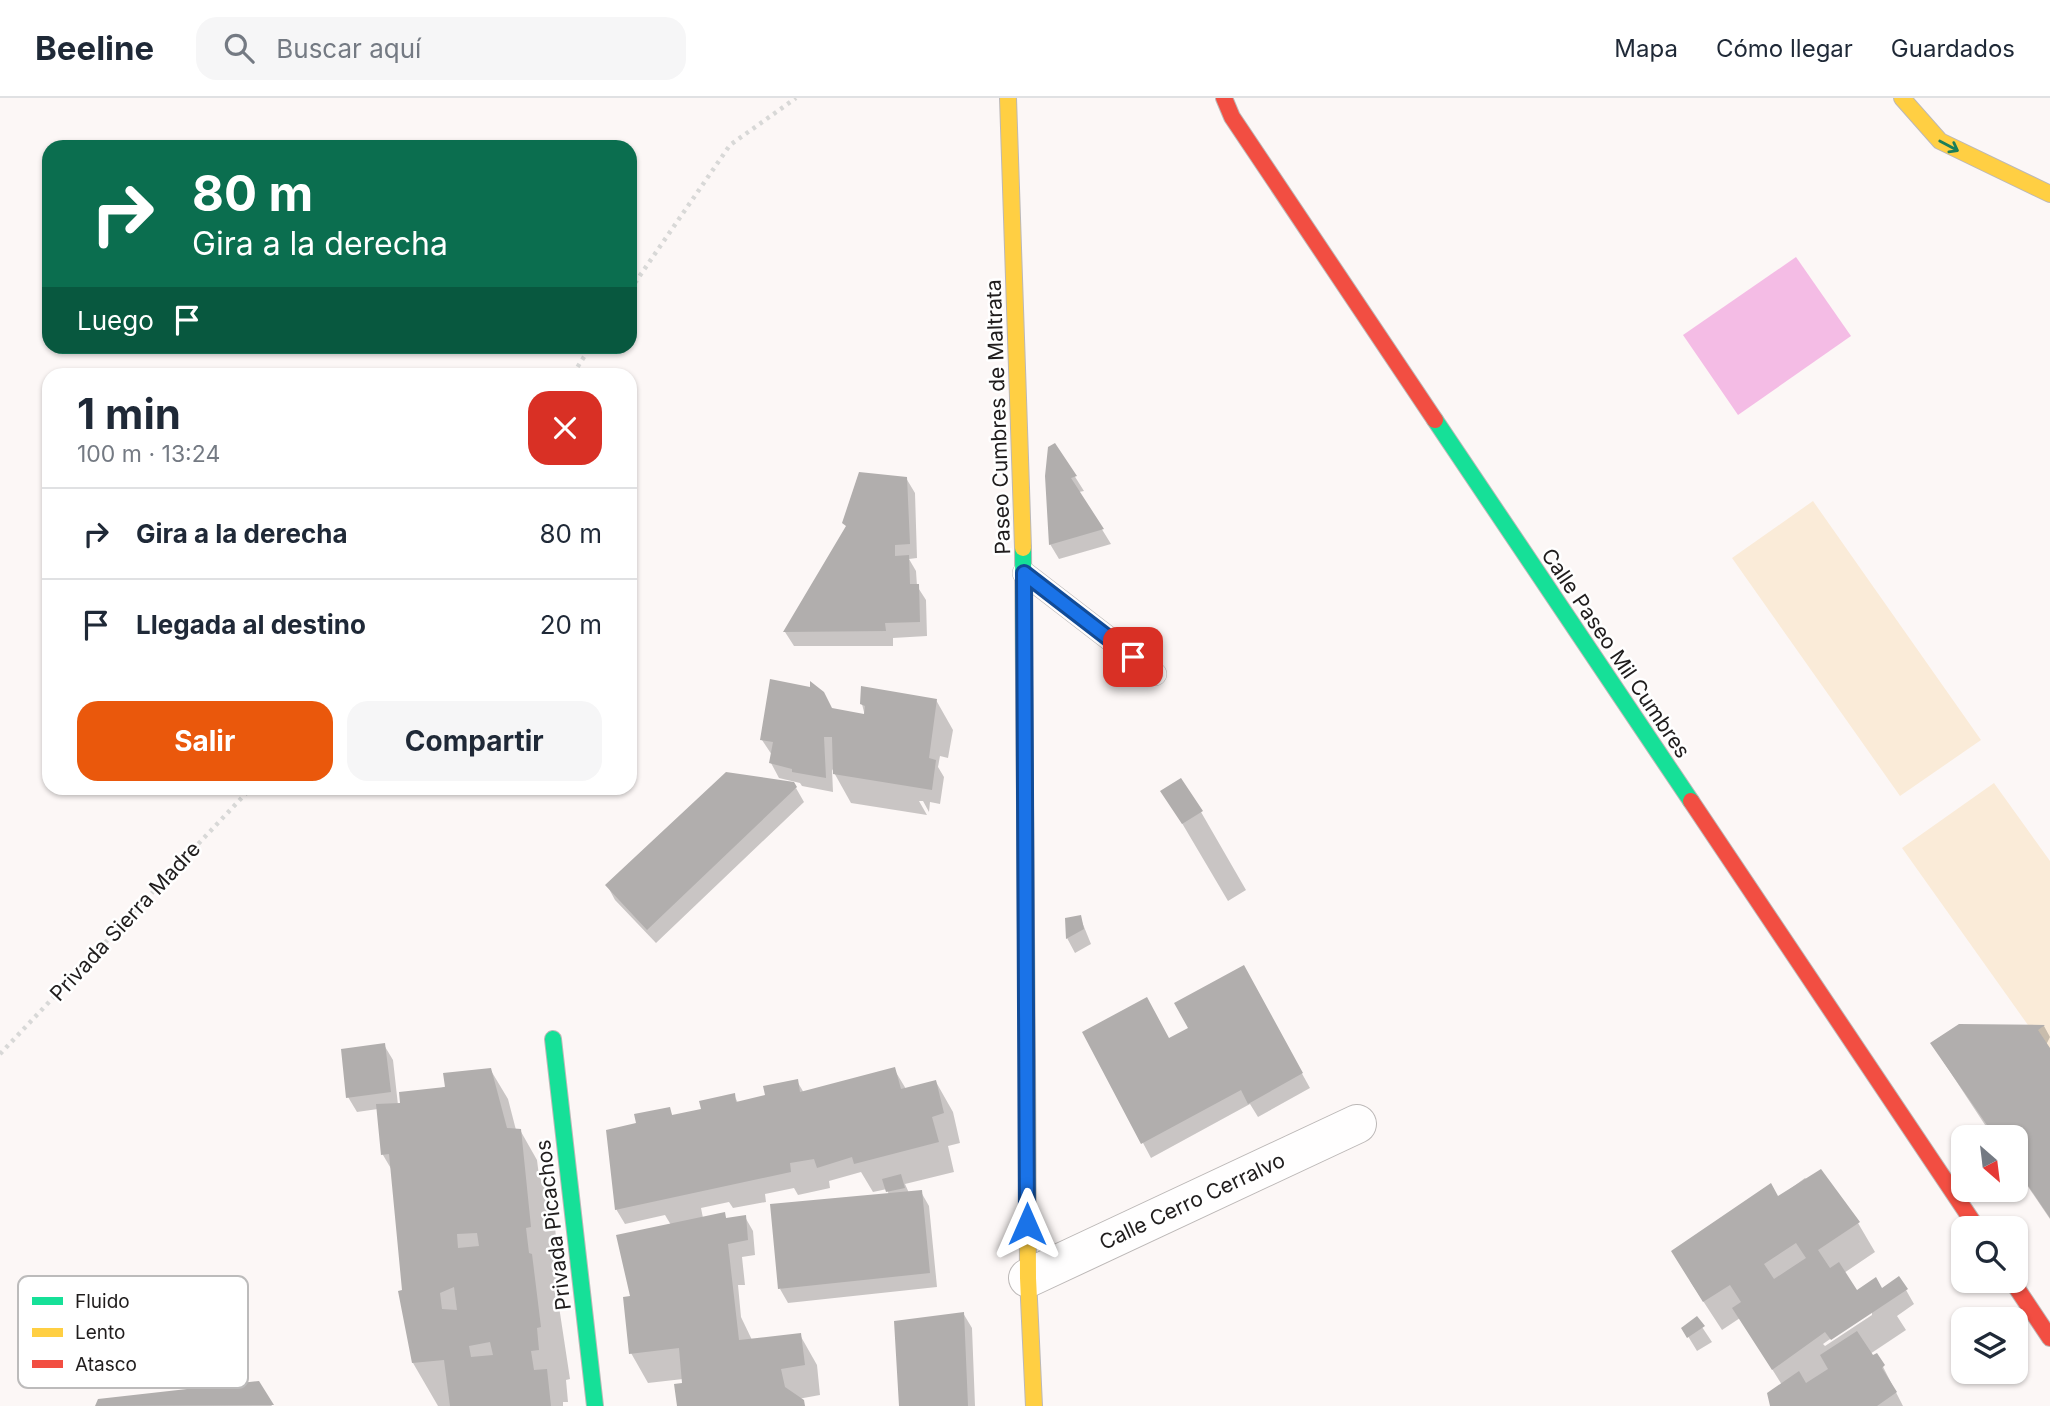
<!DOCTYPE html>
<html lang="es">
<head>
<meta charset="utf-8">
<style>
  :root { --surface:#fff; --page:#f6f6f7; --text:#1f2937; --muted:#747a83; --line:#e0e1e3; --accent:#ea580c }
  body { margin:0; font-family:Inter,sans-serif; background:var(--page); color:var(--text); height:100vh; display:flex; flex-direction:column; font-size:26px; white-space:nowrap }
  * { box-sizing:border-box; margin:0 }
  p { font-size:23px; color:var(--muted) }
  .icon { flex:none; width:38px; height:38px; fill:none; stroke:currentColor; stroke-width:2; stroke-linecap:round; stroke-linejoin:round }
  .map { position:relative; flex:1; overflow:hidden }
  .sheet { position:absolute; left:42px; top:270px; width:595px; height:427px; display:flex; flex-direction:column; background:var(--surface); border-radius:21px; box-shadow:0 2px 5px #0004 }
  .sheet>* { flex:none }
  .top-card { position:absolute; left:42px; top:42px; width:595px; height:214px; border-radius:21px; box-shadow:0 2px 5px #0004; background:#0b6e4f; color:#fff; overflow:hidden }
  .needle { width:46px; rotate:152deg }
  .fabs { position:absolute; left:1951px; top:1027px; display:grid; gap:14px }
  .fabs a { display:grid; place-items:center; width:77px; height:77px; border-radius:14px; background:var(--surface); box-shadow:0 2px 5px #0004; font-size:35px }
  .pin { position:absolute; display:grid; place-items:center; width:60px; height:60px; color:#fff; margin:-30px; border-radius:14px; box-shadow:0 4px 10px #0006 }
  .me { position:absolute; width:77px; margin:-38px; rotate:0deg; stroke-linejoin:round; filter:drop-shadow(0 0 5px #0008) }
  .turn { display:flex; align-items:center; gap:24px; height:147px; padding:0 35px; font-size:32px }
  .turn .icon { width:91px; height:91px; stroke-width:2.5 }
  .turn b { display:block; font-size:49px; line-height:60px }
  .then { display:flex; align-items:center; height:66px; padding:0 35px; background:#0003; gap:14px; font-size:26px }
  .round { display:grid; place-items:center; flex:none; width:74px; height:74px; border-radius:21px; background:var(--page) }
  .headline { display:flex; align-items:center; justify-content:space-between; height:119px; padding:0 35px }
  h1 { font-size:42px; font-weight:700; line-height:52px }
  .primary-button { display:flex; gap:14px; margin-top:auto; padding:14px 35px }
  .primary-button a { flex:1; height:80px; border-radius:21px; background:var(--accent); color:#fff; font-size:28px; font-weight:700; line-height:80px; text-align:center }
  .primary-button a+a { background:var(--page); color:var(--text) }
  ul { padding:0; list-style:none }
  li { display:flex; align-items:center; gap:21px; height:91px; padding:0 35px; border-top:2px solid var(--line) }
  li div { flex:1 }
  li b { display:block; font-size:26px }
  li em { font-style:normal }
  header { display:flex; align-items:center; gap:42px; box-sizing:border-box; height:98px; padding:0 35px; background:var(--surface); border-bottom:2px solid var(--line) }
  header strong { font-size:33px }
  nav { display:flex; gap:38px; margin-inline-start:auto; font-size:24px }
  .search { width:490px; height:63px; background:var(--page); display:flex; align-items:center; gap:18px; box-sizing:border-box; padding:0 24px; border-radius:21px; color:var(--muted); font-size:26px }
  .map>svg:first-child { display:block }
  .green { fill:#faebd8 }
  .water { fill:#f4bce5 }
  .shadow { fill:#0003; fill-rule:evenodd }
  .building { fill:#b1aead; fill-rule:evenodd }
  .lines { fill:none; stroke-linecap:round; stroke-linejoin:round }
  .lane-casing { stroke:#bcb8b7; stroke-width:24 }
  .street-casing { stroke:#bcb8b7; stroke-width:40 }
  .fast-casing { stroke:#bcb8b7; stroke-width:18 }
  .slow-casing { stroke:#bcb8b7; stroke-width:18 }
  .jam-casing { stroke:#bcb8b7; stroke-width:18 }
  .path { stroke:#d8d8d7; stroke-width:4.5; stroke-dasharray:3.5 5; stroke-linecap:butt }
  .lane { stroke:#fffefe; stroke-width:23 }
  .street { stroke:#fffefe; stroke-width:38 }
  .fast { stroke:#16e098; stroke-width:16 }
  .slow { stroke:#ffcf43; stroke-width:16 }
  .jam { stroke:#f24e42; stroke-width:16 }
  .oneway { stroke:#1b7e5a }
  .route-casing { stroke:#114b97; stroke-width:18 }
  .route { stroke:#1a73e8; stroke-width:12 }
  .labels { text-anchor:middle; dominant-baseline:central; stroke-width:5; stroke-linejoin:round; paint-order:stroke }
  .street-label { font-size:21px; fill:#201d1d; stroke:#fff }
  .key { fill:#fff; stroke:#bcbbbb; stroke-width:2 }
  .key-label { font-size:19px; fill:#201d1d }
</style>
</head>
<body>
<header>
<strong>Beeline</strong>
<div class="search"><svg class="icon" aria-label="search" viewBox="0 0 24 24"><circle cx="10" cy="10" r="6"/><path d="M15 15l6 6"/></svg>Buscar aquí</div>
<nav><a>Mapa</a><a>Cómo llegar</a><a>Guardados</a></nav>
</header>
<div class="map">
<svg width="2050" height="1308" viewBox="0 0 2050 1308">
  <rect width="100%" height="100%" fill="#fcf7f6"/>
  <path class="green" d="M1813,403L1981,642L1900,698L1732,460Z
    M1994,685L2050,763V958L1902,750Z"/>
  <path class="water" d="M1796,159L1851,238L1738,317L1683,237Z"/>
  <path class="shadow" d="M1055,347L1084,393L1079,394L1111,446L1059,461L1050,446Z
    M906,380L915,395L917,460L909,461L916,473L917,488L926,502L927,538L893,540V548H794L785,534Z
    M936,602L953,632L948,660L940,658L938,669L944,679L940,706L930,704L929,714L923,703H919L927,717L851,705L832,671L833,694L802,688L800,685L779,680L771,665L772,657L762,642L831,612L865,618L862,606Z
    M796,690L804,704L656,845L615,802L607,787Z
    M1163,693L1201,714L1246,792L1228,803Z
    M1080,819L1091,846L1075,855L1067,840V822Z
    M1243,869L1310,990L1258,1019L1250,1006L1151,1060L1143,1045L1169,942L1190,930Z
    M1959,928H2044L2050,939L2046,947L2050,953V1121L2016,1071V1040H1996L1989,1033L1941,960Z
    M384,947L393,962L398,1007L490,971L508,1001L516,1032H520L537,1062L539,1078L546,1091L550,1119L555,1129L560,1181L555,1182L570,1281L566,1282L568,1304H563V1308H438L413,1265L393,1074L383,1057L378,1011L357,1014L348,999Z
    M894,971L906,991L936,984L953,1014L960,1045L948,1048L954,1074L905,1086L909,1095L921,1094L929,1108L937,1189L788,1205L780,1191L889,1097L887,1091L873,1094L861,1074L829,1083L830,1090L798,1097L794,1090L765,1096L766,1104L733,1110L729,1104L701,1110L703,1120L724,1116L727,1122L745,1119L753,1133L755,1157L742,1159L745,1187H738L741,1219L752,1242L800,1237L817,1267L820,1297L798,1301L805,1308H679L683,1281L648,1285L631,1255L633,1199L671,1127L665,1117L625,1126L616,1111L638,1026L669,1011L673,1019L703,1012L734,997L738,1005L767,998L797,983L804,995Z
    M1805,1080L1858,1125L1875,1154L1844,1175L1856,1194L1906,1192L1914,1206L1897,1218L1906,1232L1870,1256L1873,1259L1877,1257L1903,1308H1772L1782,1287L1740,1220L1722,1232L1690,1183L1778,1100ZM1872,1212V1217L1825,1248L1823,1246Z
    M963,1215L972,1230L975,1308H901Z
    M1696,1220L1712,1244L1697,1253L1683,1230Z
    M258,1285L272,1308H97L99,1303Z"/>
  <path class="building" d="M1055,345L1077,378L1071,380L1104,431L1049,447L1045,378L1048,349Z
    M859,374L907,379L910,446L895,447V458L909,457L910,486H919L920,524L885,525L886,533L783,534L846,428L842,425Z
    M770,581L810,589V583L824,594L832,610L864,616L865,608L860,606L861,588L937,601L929,660L936,662L932,692L833,676L832,639H824L826,680L792,674V671L769,665L773,644L760,642Z
    M726,674L794,684L797,689L647,832L605,787Z
    M1181,680L1203,713L1182,726L1160,693Z
    M1081,817L1084,831L1066,841L1065,820Z
    M1244,867L1303,975L1248,1006L1241,992L1141,1046L1082,934L1147,899L1169,940L1188,930L1174,905Z
    M1959,926L2045,927L2038,932L2050,950V1120L2016,1070V1040H1996L1930,945Z
    M385,945L391,994L346,1000L341,951Z
    M895,969L901,991L936,982L944,1015L932,1019L939,1044L854,1066L852,1059L817,1070L814,1061L790,1065L791,1074L615,1112L606,1032L636,1025L634,1016L670,1009L672,1017L701,1011L699,1003L735,995L736,1004L765,997L763,988L798,981L800,994Z
    M491,970L507,1030L521,1031L531,1129L526,1130L529,1155L532,1156L541,1229L537,1230L539,1252L531,1253L534,1272L547,1271L551,1308H450L444,1262L412,1265L398,1193L402,1192L389,1056L381,1057L376,1006L400,1005L399,994L445,989L443,975ZM477,1135L479,1148L458,1150L457,1136ZM454,1189L457,1212L442,1211L440,1195ZM490,1244L493,1257L471,1259L469,1248Z
    M1821,1071L1860,1124L1818,1152L1830,1170L1839,1164L1857,1192L1876,1179L1882,1190L1899,1178L1908,1191L1831,1242L1825,1234L1772,1272L1732,1210L1741,1204L1730,1187L1703,1204L1671,1153L1771,1085L1778,1098ZM1796,1145L1806,1160L1774,1181L1764,1166Z
    M901,1076L905,1090L886,1094L882,1081Z
    M922,1092L930,1175L778,1191L770,1106Z
    M725,1114L726,1120L746,1117L748,1142L728,1146L739,1242L801,1235L805,1267L781,1271L785,1289L804,1302L805,1308H677L674,1286L682,1285L679,1250L629,1256L623,1199L630,1198L616,1137Z
    M964,1214L968,1308H899L894,1223Z
    M1697,1218L1705,1228L1687,1240L1681,1230Z
    M1857,1233L1873,1257L1877,1255L1885,1267L1882,1270L1897,1294L1877,1308H1770L1767,1295L1799,1273L1806,1285L1828,1271L1820,1257Z
    M259,1283L274,1307L95,1308L98,1301Z"/>
  <g class="lines">
    <defs>
      <path id="lane" d="M1024,475L1155,576"/>
      <path id="street" d="M1028,1180L1357,1026"/>
      <path id="fast" d="M1435,322L1691,703
        M1023,450L1027,965
        M553,941L595,1308"/>
      <path id="slow" d="M1008,0L1023,450
        M1902,0L1940,43L2050,96
        M1027,965L1028,1180L1034,1308"/>
      <path id="jam" d="M1224,0L1232,19L1435,322
        M1691,703L1977,1130
        M2012,1183L2050,1240"/>
    </defs>
    <use href="#lane" class="lane-casing"/>
    <use href="#street" class="street-casing"/>
    <use href="#fast" class="fast-casing"/>
    <use href="#slow" class="slow-casing"/>
    <use href="#jam" class="jam-casing"/>
    <path class="path" d="M630,192L730,47L796,0
      M573,276L591,248
      M0,956L251,690"/>
    <use href="#lane" class="lane"/>
    <use href="#street" class="street"/>
    <use href="#fast" class="fast"/>
    <use href="#slow" class="slow"/>
    <use href="#jam" class="jam"/>
  </g>
  <defs><path id="oneway-shaft" d="M-6 0H5M1.5-3L5.5 0L1.5 3" fill="none" stroke-width="1.6" stroke-linecap="round" stroke-linejoin="round" transform="scale(1.75)"/></defs>
  <use class="oneway" href="#oneway-shaft" transform="translate(1949 48) rotate(28)"/>
  <g class="lines">
    <defs>
      <path id="route" d="M1027,1126L1024,475L1133,559"/>
    </defs>
    <use href="#route" class="route-casing"/>
    <use href="#route" class="route"/>
  </g>
  <g class="labels">
    <g class="street-label">
      <text transform="translate(998 319) rotate(-92)">Paseo Cumbres de Maltrata</text>
      <text transform="translate(1616 555) rotate(56)">Calle Paseo Mil Cumbres</text>
      <text transform="translate(125 823) rotate(-47)">Privada Sierra Madre</text>
      <text transform="translate(1192 1103) rotate(-25)">Calle Cerro Cerralvo</text>
      <text transform="translate(553 1127) rotate(-97)">Privada Picachos</text>
    </g>
  </g>
  <rect x="18" y="1178" width="230" height="112" rx="10" class="key"/>
  <rect x="32" y="1199" width="31" height="8" fill="#16e098"/>
  <rect x="32" y="1230" width="31" height="9" fill="#ffcf43"/>
  <rect x="32" y="1262" width="31" height="8" fill="#f24e42"/>
  <g class="key-label">
    <text x="75" y="1210">Fluido</text>
    <text x="75" y="1241">Lento</text>
    <text x="75" y="1273">Atasco</text>
  </g>
</svg>
<div class="fabs">
<a><svg class="needle" viewBox="-14 -14 28 28"><path d="M0-13l5 13h-10z" fill="#e53935"/><path d="M0 13l5-13h-10z" fill="#747a83"/></svg></a>
<a><svg class="icon" aria-label="search" viewBox="0 0 24 24"><circle cx="10" cy="10" r="6"/><path d="M15 15l6 6"/></svg></a>
<a><svg class="icon" aria-label="layers" viewBox="0 0 24 24"><path d="M12 4l9 5-9 5-9-5zM3 14l9 5 9-5"/></svg></a>
</div>
<div class="pin" style="left:1133px;top:559px;background:#d93025"><svg class="icon" aria-label="arrive" viewBox="0 0 24 24"><path d="M6 21V4h12l-3 4 3 4H6"/></svg></div>
<svg class="me" style="left:1027px;top:1126px" viewBox="-20 -20 40 40"><path d="M0-17L14 15 0 8-14 15z" fill="#1a73e8" stroke="#fff" stroke-width="4"/></svg>
<div class="top-card">
<div class="turn"><svg class="icon" aria-label="right" viewBox="0 0 24 24"><path d="M7 20v-9h11M14 6l5 5-5 5"/></svg><div><b>80 m</b>Gira a la derecha</div></div>
<div class="then">Luego<svg class="icon" aria-label="arrive" viewBox="0 0 24 24"><path d="M6 21V4h12l-3 4 3 4H6"/></svg></div>
</div>
<section class="sheet">
<div class="headline"><div><h1>1 min</h1><p>100 m · 13:24</p></div><a class="round" style="background:#d93025;color:#fff"><svg class="icon" aria-label="close" viewBox="0 0 24 24"><path d="M6 6l12 12M18 6L6 18"/></svg></a></div>
<ul>
<li><svg class="icon" aria-label="right" viewBox="0 0 24 24"><path d="M7 20v-9h11M14 6l5 5-5 5"/></svg><div><b>Gira a la derecha</b></div><em>80 m</em></li>
<li><svg class="icon" aria-label="arrive" viewBox="0 0 24 24"><path d="M6 21V4h12l-3 4 3 4H6"/></svg><div><b>Llegada al destino</b></div><em>20 m</em></li>
</ul>
<div class="primary-button"><a>Salir</a><a>Compartir</a></div>
</section>
</div>
</body>
</html>
